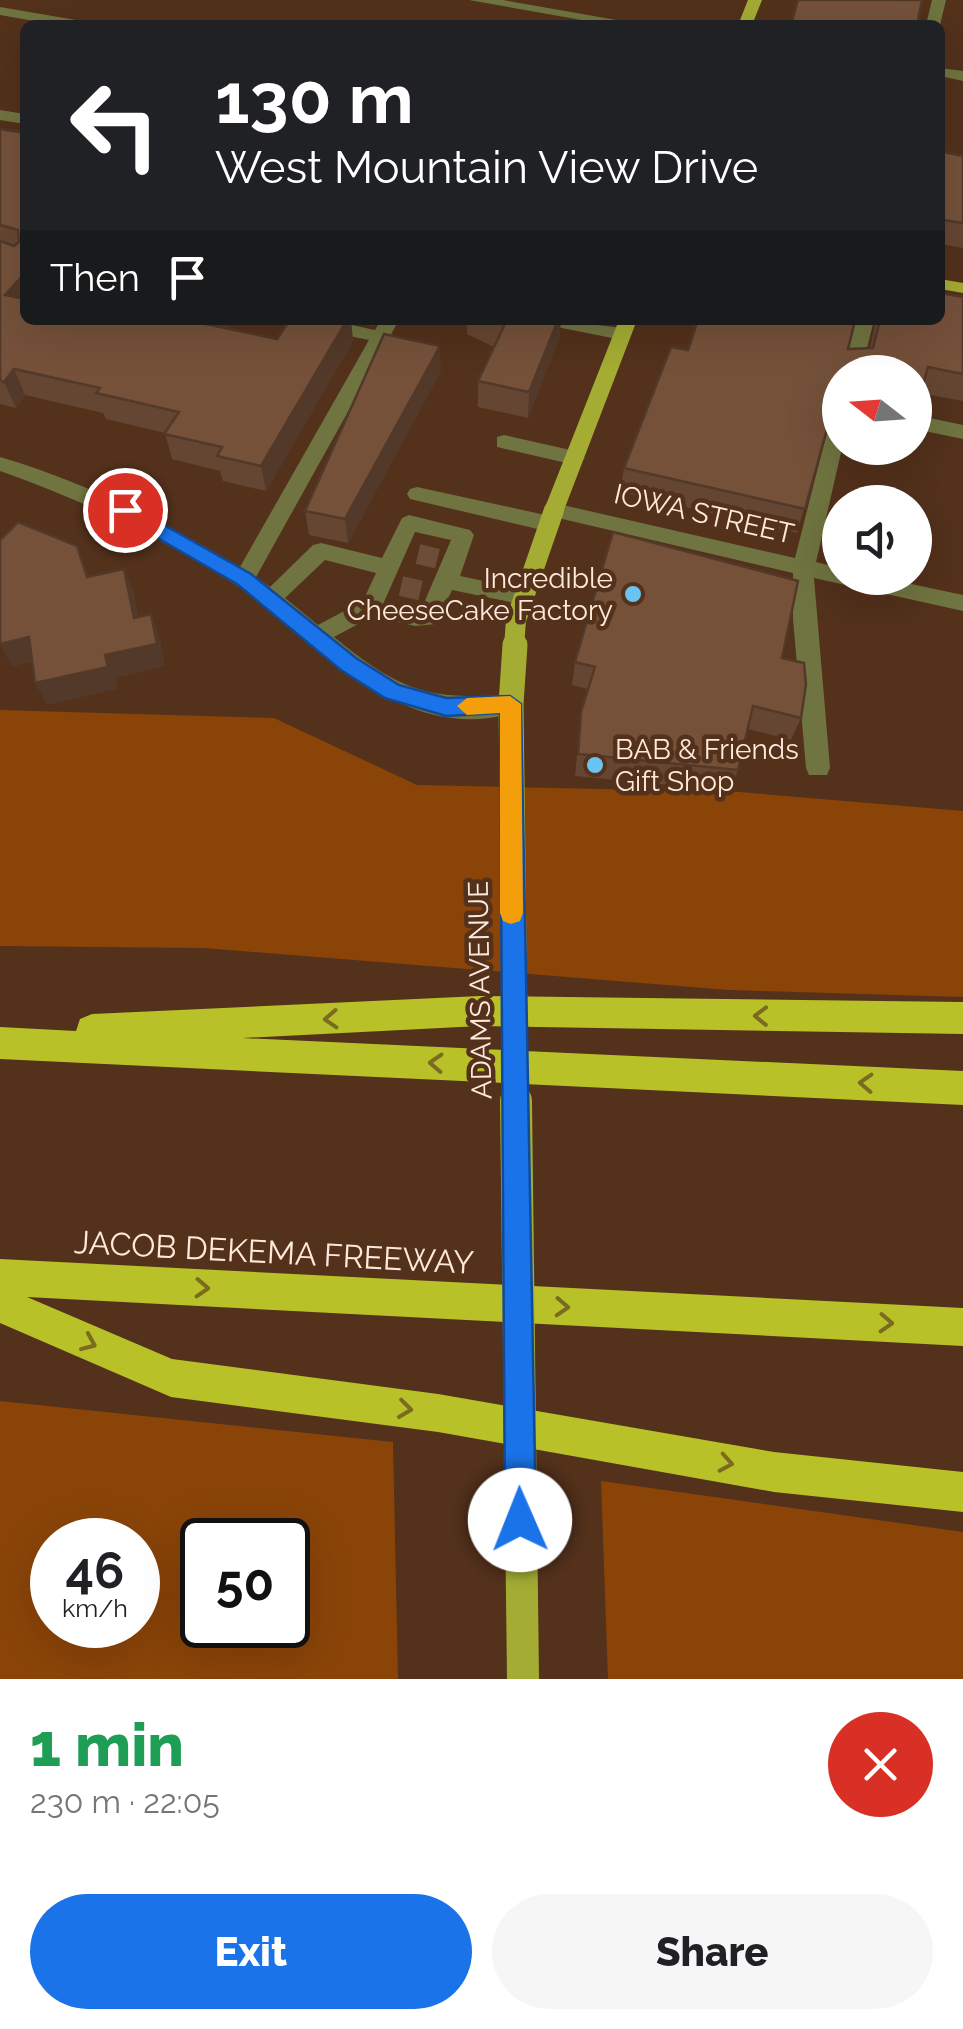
<!DOCTYPE html>
<html lang="en">
<head>
<meta charset="utf-8">
<style>
  :root { --surface:#fff; --page:#f6f6f6; --text:#202124; --muted:#757577; --accent:#1a73e8 }
  body { margin:0; font-family:Raleway,sans-serif; background:var(--page); color:var(--text); height:100vh; display:flex; flex-direction:column; font-size:38px; white-space:nowrap }
  * { box-sizing:border-box; margin:0 }
  p { font-size:32px; color:var(--muted) }
  .icon { flex:none; width:55px; height:55px; fill:none; stroke:currentColor; stroke-width:2; stroke-linecap:round; stroke-linejoin:round }
  .map { position:relative; height:1679px; overflow:hidden }
  .drawer { display:flex; flex-direction:column; background:var(--surface); flex:1 }
  .drawer>* { flex:none }
  .banner { position:absolute; left:20px; top:20px; width:925px; height:305px; border-radius:15px; box-shadow:0 10px 40px #0002; background:#202124; color:#fff; overflow:hidden }
  .needle { width:65px; rotate:287deg }
  .buttons { position:absolute; left:822px; top:355px; display:grid; gap:20px }
  .buttons a { display:grid; place-items:center; width:110px; height:110px; border-radius:50%; background:var(--surface); box-shadow:0 10px 40px #0002; font-size:50px }
  .speed { position:absolute; left:30px; top:1518px; display:flex; gap:20px; font-size:50px; font-weight:700; text-align:center }
  .speed>* { display:grid; place-content:center; width:130px; height:130px; border-radius:50%; background:var(--surface); box-shadow:0 10px 40px #0002; line-height:1 }
  .speed small { font-size:25px; font-weight:400 }
  .speed .limit { border:5px solid #111; border-radius:15px; background:#fff; color:#111 }
  .pin { position:absolute; display:grid; place-items:center; width:85px; height:85px; color:#fff; margin:-42px; border:5px solid #fff; border-radius:50%; box-shadow:0 2px 10px #0007 }
  .me { position:absolute; width:110px; margin:-55px; rotate:359deg; stroke-linejoin:round; filter:drop-shadow(0 0 8px #0008) }
  .turn { display:flex; align-items:center; gap:35px; height:210px; padding:0 30px; font-size:45px }
  .turn .icon { width:130px; height:130px; stroke-width:2.5 }
  .turn b { display:block; font-size:70px; line-height:85px }
  .then { display:flex; align-items:center; height:95px; padding:0 30px; background:#0003; gap:20px; font-size:38px }
  .round { display:grid; place-items:center; flex:none; width:105px; height:105px; border-radius:52px; background:var(--page) }
  .head { display:flex; align-items:center; justify-content:space-between; height:170px; padding:0 30px }
  h1 { font-size:60px; font-weight:800; line-height:75px; color:#1e9e55 }
  .cta { display:flex; gap:20px; margin-top:auto; padding:20px 30px }
  .cta a { flex:1; height:115px; border-radius:60px; background:var(--accent); color:#fff; font-size:40px; font-weight:800; line-height:115px; text-align:center }
  .cta a+a { background:var(--page); color:var(--text) }
  .map>svg:first-child { display:block }
  .green { fill:#8a4408; fill-rule:evenodd }
  .lines { fill:none; stroke-linecap:round; stroke-linejoin:round }
  .minor-tunnel { stroke:#6d4d38; stroke-width:20; stroke-dasharray:20 10; stroke-linecap:butt }
  .minor { fill:#707440; fill-rule:evenodd }
  .major { fill:#a4ac34; fill-rule:evenodd }
  .highway { fill:#b8c127; fill-rule:evenodd }
  .major-bridge-far2 { stroke:#a4ac34; stroke-width:20 }
  .major-bridge-far1 { stroke:#a4ac34; stroke-width:25 }
  .major-bridge { stroke:#a4ac34; stroke-width:32 }
  .wall { fill:#654632 }
  .shaded-wall { fill:#523929 }
  .building { fill:#75513a; stroke:#523929; stroke-width:2.5 }
  .oneway { stroke:#7b6b20 }
  .route { fill:#1a73e8; stroke:#114b97; stroke-width:2.5 }
  .slow { fill:#f59e0b }
  .poi-dot { fill:#6ac3f1; stroke:#53311b; stroke-width:4 }
  .labels { text-anchor:middle; dominant-baseline:central; stroke-width:9; stroke-linejoin:round; paint-order:stroke }
  .street-label { font-size:28px; fill:#fee9db; stroke:#53311b }
  .poi-label { font-size:28px; fill:#fee9db; stroke:#53311b; text-anchor:end }
  .near-street-label { font-size:32px; fill:#fee9db; stroke:#53311b }
</style>
</head>
<body>
<div class="map">
<svg width="963" height="1679" viewBox="0 0 963 1679">
  <rect width="100%" height="100%" fill="#53311b"/>
  <path class="green" d="M0,710L274,718L417,785L739,792L963,811V997L728,990L204,948L0,946Z
    M0,1401L393,1442L398,1679H0ZM52,1540H138V1625H52ZM202,1540H288V1625H202Z
    M601,1481L963,1532V1679H608Z"/>
  <g class="lines">
    <path class="minor-tunnel" d="M418,554L447,561
      M401,586L432,593"/>
    <path class="minor" d="M469,0H503L645,25H610Z
      M932,0H946L940,25H926Z
      M0,7L82,21L89,25H57L0,15Z
      M940,68L963,71V81L940,76Z
      M0,110L25,114V124L0,120Z
      M291,320H328L375,330L381,320H399L256,577L270,587L313,545L321,543L382,558L402,518L409,515L470,530L474,535L460,576L532,591L535,597L532,603L524,605L452,590L436,624L415,626L373,616L334,637C400,691 427,700 511,695L519,697L523,704L519,711C398,751 316,634 227,579C155,535 80,499 0,471V457C85,482 164,522 240,567L369,340L300,326ZM415,532L451,540L421,610L384,602ZM325,560L376,573L363,601L318,625L285,598Z
      M556,320L622,328L631,334L622,340L557,327Z
      M856,320H874L861,372H843Z
      M840,413L842,448L816,562L840,568V578H883L963,595V611L814,578L830,768L827,775H809L806,768L793,619V573L554,517L544,510L554,503L795,558L830,420Z
      M915,415L963,425V439L915,429Z
      M504,435L575,451L585,458L575,465L497,447V437Z
      M417,487L550,516L560,524L550,532L410,499L407,494L410,489Z"/>
    <path class="major" d="M748,0H762L752,25H738Z
      M940,279L963,283V293L940,289Z
      M619,320H637L564,510L554,517L547,515L544,510Z"/>
    <path class="highway" d="M480,996L963,1002V1034L480,1026L242,1038L963,1071V1105L0,1059V1027L76,1031L80,1019L92,1014Z
      M0,1259L963,1308V1346L27,1297L172,1359L438,1394L774,1452L963,1472V1512L774,1492L438,1432L171,1397L0,1323Z"/>
    <path class="major-bridge-far2" d="M514,647L516,620L554,510"/>
    <path class="major-bridge-far1" d="M515,645L511,704L516,1103"/>
    <path class="major-bridge" d="M516,1101L523,1679"/>
  </g>
  <path class="wall" d="M0,129L25,133V320L227,328L277,339L290,320H376L373,326L351,322L353,341L266,491L223,481L220,471L172,459L165,433L106,419L103,413L25,395L16,408L0,404Z
    M940,156H963V248L940,244Z
    M963,297V401L920,393L915,406V372H840V400L835,399L797,533L620,492L624,468L688,350L870,348L876,320H940Z
    M467,320H561L559,339L528,418L478,407V381L494,347L467,334Z
    M441,371L348,543L309,535L305,511Z
    M782,658L801,718L791,740L748,729L738,770L730,791L575,776L581,712L588,689L572,685L575,662Z"/>
  <path class="shaded-wall" d="M25,273V311L5,295Z
    M208,320H233L212,350L206,324Z
    M347,320H351L353,341L266,491L261,466Z
    M558,320H561L559,339L528,418L529,392Z
    M440,346L441,371L348,543L345,519Z
    M14,369L25,395L16,408L4,382Z
    M124,569L134,592L143,641L134,618Z
    M151,614L160,637L165,666L116,678L118,689L47,705L35,683L105,655Z
    M29,637L41,659L12,667L0,644Z"/>
  <path class="building" d="M798,0H922L917,25H791Z
    M0,129L25,133V273L5,295L25,299V320H208L206,324L277,339L290,320H347L261,466L217,456L222,447L164,434L179,412L96,393L100,388L14,369L4,382L0,380V241L14,246L19,242L18,230L0,225Z
    M943,152L963,156V223L943,220L942,226H940V156Z
    M940,293L963,297V374L928,367L922,388L915,387V372H840V382L805,509L624,468L671,347L688,350L698,320H855L848,349L873,348L880,320H940Z
    M492,320H558L529,392L478,381L504,326Z
    M384,334L440,346L345,519L305,511Z
    M18,522L77,546L87,577L124,569L134,618L151,614L157,644L105,655L108,667L35,683L29,637L0,644V540Z
    M613,532L798,581L782,658L804,663L806,684L801,718L753,706L738,770L578,754L581,712L595,667L575,662Z"/>
  <defs><path id="oneway-chevron" d="M-2-3.5L2.5 0L-2 3.5" fill="none" stroke-width="1.6" stroke-linecap="round" stroke-linejoin="round" transform="scale(2.5)"/></defs>
  <g class="oneway">
    <use href="#oneway-chevron" transform="translate(761 1016) rotate(-179)"/>
    <use href="#oneway-chevron" transform="translate(331 1019) rotate(177)"/>
    <use href="#oneway-chevron" transform="translate(436 1063) rotate(-177)"/>
    <use href="#oneway-chevron" transform="translate(866 1083) rotate(-177)"/>
    <use href="#oneway-chevron" transform="translate(202 1288) rotate(3)"/>
    <use href="#oneway-chevron" transform="translate(562 1307) rotate(3)"/>
    <use href="#oneway-chevron" transform="translate(886 1323) rotate(3)"/>
    <use href="#oneway-chevron" transform="translate(89 1343) rotate(23)"/>
    <use href="#oneway-chevron" transform="translate(405 1409) rotate(7)"/>
    <use href="#oneway-chevron" transform="translate(726 1463) rotate(10)"/>
  </g>
  <path class="route" d="M125,503L251,574L356,658L399,685L446,698L510,696L521,704L536,1520L531,1531L520,1536L510,1531L505,1520L500,713L446,716L385,698L341,670L237,584L118,515L116,510Z"/>
  <path class="slow" d="M510,696L521,704L523,913L520,921L511,924L503,921L500,913V713L467,715L457,706L467,698Z"/>
  <g class="poi-dot">
    <circle cx="633" cy="594" r="10"/>
    <circle cx="595" cy="765" r="10"/>
  </g>
  <g class="labels">
    <g class="street-label">
      <text transform="translate(704 514) rotate(13)">IOWA STREET</text>
      <text transform="translate(480 990) rotate(-91)">ADAMS AVENUE</text>
    </g>
    <g class="poi-label">
      <text x="613" y="578">Incredible<tspan x="613" dy="32">CheeseCake Factory</tspan></text>
      <text x="615" y="749" text-anchor="start">BAB &amp; Friends<tspan x="615" dy="32">Gift Shop</tspan></text>
    </g>
    <g class="near-street-label">
      <text transform="translate(274 1252) rotate(3)">JACOB DEKEMA FREEWAY</text>
    </g>
  </g>
</svg>
<div class="buttons">
<a><svg class="needle" viewBox="-14 -14 28 28"><path d="M0-13l5 13h-10z" fill="#e53935"/><path d="M0 13l5-13h-10z" fill="#757577"/></svg></a>
<a><svg class="icon" aria-label="sound" viewBox="0 0 24 24"><path d="M4 9h4l5-4v14l-5-4H4zM17 9q2 3 0 6"/></svg></a>
</div>
<div class="speed"><div>46<small>km/h</small></div><div class="limit">50</div></div>
<div class="pin" style="left:125px;top:510px;background:#d93025"><svg class="icon" aria-label="arrive" viewBox="0 0 24 24"><path d="M6 21V4h12l-3 4 3 4H6"/></svg></div>
<svg class="me" style="left:520px;top:1520px" viewBox="-20 -20 40 40"><circle r="19" fill="#fff"/><path d="M0-13L10 11 0 6-10 11z" fill="#1a73e8"/></svg>
<div class="banner">
<div class="turn"><svg class="icon" aria-label="left" viewBox="0 0 24 24"><path d="M17 20v-9H6M10 6l-5 5 5 5"/></svg><div><b>130 m</b>West Mountain View Drive</div></div>
<div class="then">Then<svg class="icon" aria-label="arrive" viewBox="0 0 24 24"><path d="M6 21V4h12l-3 4 3 4H6"/></svg></div>
</div>
</div>
<section class="drawer">
<div class="head"><div><h1>1 min</h1><p>230 m · 22:05</p></div><a class="round" style="background:#d93025;color:#fff"><svg class="icon" aria-label="close" viewBox="0 0 24 24"><path d="M6 6l12 12M18 6L6 18"/></svg></a></div>
<div class="cta"><a>Exit</a><a>Share</a></div>
</section>
</body>
</html>
